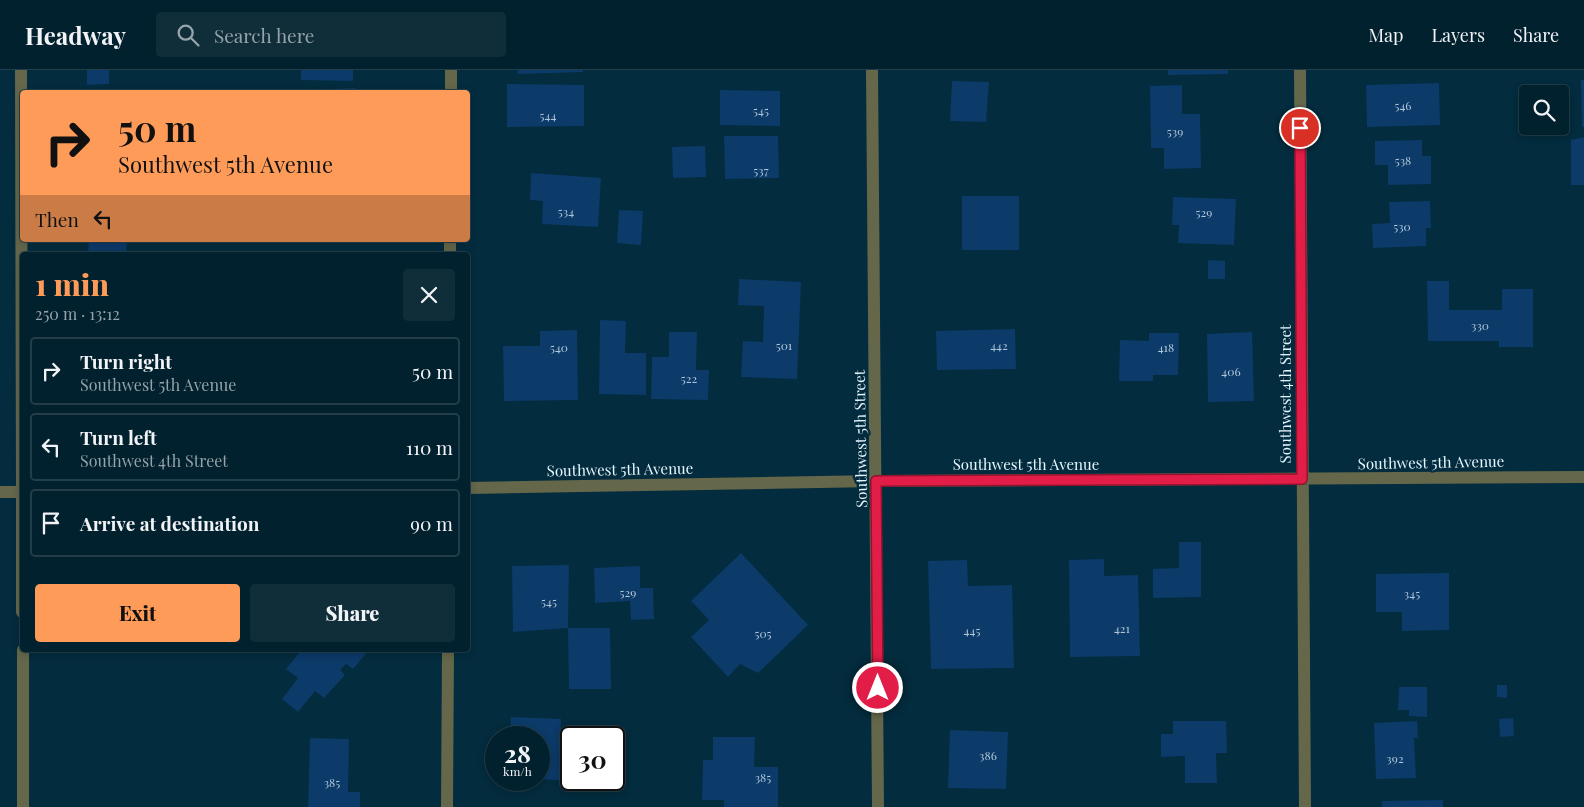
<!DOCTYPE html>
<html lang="en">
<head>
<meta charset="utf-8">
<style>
  :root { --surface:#02212e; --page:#102e3a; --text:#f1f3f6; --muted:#96a3aa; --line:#233e4a; --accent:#fe9b58 }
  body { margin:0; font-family:"Playfair Display",serif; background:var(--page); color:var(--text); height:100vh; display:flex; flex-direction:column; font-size:19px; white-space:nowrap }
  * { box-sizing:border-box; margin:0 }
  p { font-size:16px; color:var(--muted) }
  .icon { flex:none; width:28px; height:28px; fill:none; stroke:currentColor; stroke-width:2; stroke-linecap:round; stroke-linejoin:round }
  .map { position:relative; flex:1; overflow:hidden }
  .drawer { position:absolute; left:20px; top:182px; width:450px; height:400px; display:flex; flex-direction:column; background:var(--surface); border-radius:5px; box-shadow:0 2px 8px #0003,0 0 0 1px var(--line) }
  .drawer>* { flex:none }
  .top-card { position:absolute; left:20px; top:20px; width:450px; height:152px; border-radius:5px; box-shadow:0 2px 8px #0003,0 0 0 1px var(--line); background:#fe9b58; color:#111; overflow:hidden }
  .buttons { position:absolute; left:1519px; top:15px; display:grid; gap:10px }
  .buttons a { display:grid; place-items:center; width:50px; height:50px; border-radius:5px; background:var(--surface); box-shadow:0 2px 8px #0003,0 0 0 1px var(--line); font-size:25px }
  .speed { position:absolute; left:485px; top:656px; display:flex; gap:10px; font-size:25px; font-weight:700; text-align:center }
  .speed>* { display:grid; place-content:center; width:65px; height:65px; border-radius:50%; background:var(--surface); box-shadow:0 2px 8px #0003,0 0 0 1px var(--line); line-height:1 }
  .speed small { font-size:12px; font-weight:400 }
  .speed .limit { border:2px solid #111; border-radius:8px; background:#fff; color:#111 }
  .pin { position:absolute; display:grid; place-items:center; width:42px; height:42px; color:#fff; margin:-21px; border:2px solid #fff; border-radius:50%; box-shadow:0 1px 5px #0007 }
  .me { position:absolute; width:55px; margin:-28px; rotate:0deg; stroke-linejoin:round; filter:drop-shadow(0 0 4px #0008) }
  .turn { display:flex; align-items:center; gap:18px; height:105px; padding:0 15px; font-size:22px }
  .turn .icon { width:65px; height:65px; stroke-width:2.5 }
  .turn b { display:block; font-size:35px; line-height:42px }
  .then { display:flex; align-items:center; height:48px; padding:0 15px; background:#0003; gap:10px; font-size:19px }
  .round { display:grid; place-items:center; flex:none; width:52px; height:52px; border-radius:5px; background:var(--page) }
  .head { display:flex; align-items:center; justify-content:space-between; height:85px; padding:0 15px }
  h1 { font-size:30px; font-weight:800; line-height:38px; color:var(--accent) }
  .primary-button { display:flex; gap:10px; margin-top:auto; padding:10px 15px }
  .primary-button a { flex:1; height:58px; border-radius:5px; background:var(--accent); color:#111; font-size:20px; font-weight:800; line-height:58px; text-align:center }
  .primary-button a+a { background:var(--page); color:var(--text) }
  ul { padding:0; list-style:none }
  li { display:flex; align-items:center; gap:15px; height:68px; margin:0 10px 8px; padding:0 5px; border:2px solid var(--line); border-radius:5px }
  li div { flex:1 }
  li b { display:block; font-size:19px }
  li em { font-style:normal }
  header { display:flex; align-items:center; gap:30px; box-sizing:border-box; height:70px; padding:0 25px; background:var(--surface); border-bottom:1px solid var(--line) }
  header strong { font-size:24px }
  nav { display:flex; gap:28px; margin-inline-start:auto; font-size:18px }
  .search { width:350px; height:45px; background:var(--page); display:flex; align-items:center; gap:12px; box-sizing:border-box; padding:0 18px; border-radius:5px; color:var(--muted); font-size:19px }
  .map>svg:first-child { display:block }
  .building { fill:#0c3a69 }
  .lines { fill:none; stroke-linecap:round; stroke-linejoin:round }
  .lane { stroke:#64674a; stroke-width:12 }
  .street { stroke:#64674a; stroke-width:12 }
  .route-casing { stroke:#92132f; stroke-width:12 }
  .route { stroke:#e11d48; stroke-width:9 }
  .labels { text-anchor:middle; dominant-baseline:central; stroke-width:5; stroke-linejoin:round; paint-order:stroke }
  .number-label { font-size:12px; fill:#b0c7da }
  .street-label { font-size:15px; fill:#e6f6ff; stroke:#032c3e }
</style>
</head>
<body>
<header>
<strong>Headway</strong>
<div class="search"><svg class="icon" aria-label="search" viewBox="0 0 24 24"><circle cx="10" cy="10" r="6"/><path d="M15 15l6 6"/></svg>Search here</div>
<nav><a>Map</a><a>Layers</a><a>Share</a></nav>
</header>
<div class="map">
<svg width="1584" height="737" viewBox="0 0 1584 737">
  <rect width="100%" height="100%" fill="#032c3e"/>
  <path class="building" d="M87,0H109V14L87,15Z
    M301,0H353V11L301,10Z
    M518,0H583V2L518,4Z
    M1168,0H1228V4L1168,5Z
    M1581,10H1584V57H1582Z
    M952,11L989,12L986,52L950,51Z
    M1439,13L1440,55L1367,57L1366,15Z
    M507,14L584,15V56L507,57Z
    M1182,15V44H1200L1201,98L1164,99V78H1151L1150,16Z
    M356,18V22H311V20Z
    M720,20L780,21V56L720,55Z
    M724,66H778L779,108L725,109Z
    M1584,67V115H1571V70Z
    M1422,70V86H1431V114L1388,115V95H1375V71Z
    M705,76L706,107L673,108L672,77Z
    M531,103L601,108L598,157L542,154L543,131L530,130Z
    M962,126H1019V180H962Z
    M1173,127L1236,129L1234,175L1178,173L1179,155H1172Z
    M1430,131L1431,158H1426V176L1373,178L1372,154L1390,153L1389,132Z
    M619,140L643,141L641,175L617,173Z
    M89,170H127L126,185L88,184Z
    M1208,190L1225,191V209H1208Z
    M739,209L801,212L797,309L741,307L743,271L763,272L764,236L738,235Z
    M1427,211H1449V240H1502V219H1533V277H1499V271H1428Z
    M600,250L626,251L625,283H646V325L599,324Z
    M1015,259L1016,299L937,300L936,261Z
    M577,260L578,330L504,331L503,276H540V261Z
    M669,262H697L696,300H709L708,330L651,329L652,287H669Z
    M1252,262L1254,331L1208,332L1207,264Z
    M1149,263H1179L1178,305H1153V311H1119L1120,270L1149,271Z
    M1179,472H1201V527L1153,528V499L1179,498Z
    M741,483L808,555L758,603L740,594L728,607L691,567L709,550L691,531Z
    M1104,489V506L1138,505L1140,586L1070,587L1069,490Z
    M967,490L968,516L1012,515L1014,598L931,599L928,491Z
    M569,495L568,558L513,562L512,496Z
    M640,496V518H653L654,549L631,550L630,531L595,533L594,498Z
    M1449,503V560L1402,561V542H1376V504Z
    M568,558H610L611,619H569Z
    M296,580H369L353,599L346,594L340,600L345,605L324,628L315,621L298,642L282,629L298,608L286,599L299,583Z
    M1497,615H1507V628L1497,627Z
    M1399,617H1427V647L1409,646V640H1398Z
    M511,647L561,649L559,710L539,709V668H510Z
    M1513,648L1514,666L1500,667L1499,649Z
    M1173,651H1226L1227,683H1216L1217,713H1185V686L1161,687V664H1173Z
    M1417,651L1418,668H1414L1416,708L1376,709L1374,653Z
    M950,660L1008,662L1006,719L948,718Z
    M713,667H755L754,697H778V737H724V730H702L703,690H713Z
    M310,668L349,669L348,722H360V737H308Z
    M1443,730V737H1382V731Z"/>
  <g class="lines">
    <path class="lane" d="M22,422V542
      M23,580V737"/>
    <path class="street" d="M21,0L22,422
      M872,0L878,737
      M1300,0L1305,737
      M451,22V0
      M450,185V170
      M468,418L876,411L1584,407
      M0,422H22
      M447,737L448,580"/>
  </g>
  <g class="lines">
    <defs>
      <path id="route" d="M878,618L876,411L1302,409L1300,58"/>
    </defs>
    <use href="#route" class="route-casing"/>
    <use href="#route" class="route"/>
  </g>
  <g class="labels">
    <g class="number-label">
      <text x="1403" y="35">546</text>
      <text x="761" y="40">545</text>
      <text x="548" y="45">544</text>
      <text x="1175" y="61">539</text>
      <text x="1403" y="90">538</text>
      <text x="761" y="100">537</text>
      <text x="566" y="141">534</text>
      <text x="1204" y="142">529</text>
      <text x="1402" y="156">530</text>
      <text x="1480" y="255">330</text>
      <text x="784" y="275">501</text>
      <text x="999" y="275">442</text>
      <text x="559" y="277">540</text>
      <text x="1166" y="277">418</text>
      <text x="1231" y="301">406</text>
      <text x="689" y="308">522</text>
      <text x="628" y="522">529</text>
      <text x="1412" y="523">345</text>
      <text x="549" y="531">545</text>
      <text x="1122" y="558">421</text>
      <text x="972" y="560">445</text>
      <text x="763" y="563">505</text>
      <text x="988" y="685">386</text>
      <text x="1395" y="688">392</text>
      <text x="763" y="707">385</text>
      <text x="332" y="712">385</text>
    </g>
    <g class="street-label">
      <text transform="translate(1285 324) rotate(-90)">Southwest 4th Street</text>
      <text transform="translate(860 369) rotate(-91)">Southwest 5th Street</text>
      <text transform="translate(1431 392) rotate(-1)">Southwest 5th Avenue</text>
      <text x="1026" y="394">Southwest 5th Avenue</text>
      <text transform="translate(620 399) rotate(-1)">Southwest 5th Avenue</text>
    </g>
  </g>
</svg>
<div class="buttons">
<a><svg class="icon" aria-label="search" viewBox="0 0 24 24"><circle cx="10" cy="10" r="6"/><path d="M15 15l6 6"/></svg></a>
</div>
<div class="speed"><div>28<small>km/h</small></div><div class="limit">30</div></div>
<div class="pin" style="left:1300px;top:58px;background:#d93025"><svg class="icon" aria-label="arrive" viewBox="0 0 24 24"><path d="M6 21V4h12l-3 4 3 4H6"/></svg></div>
<svg class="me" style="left:878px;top:618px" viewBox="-20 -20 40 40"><circle r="17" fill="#e11d48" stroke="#fff" stroke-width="3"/><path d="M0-11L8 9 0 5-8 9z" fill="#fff"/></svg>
<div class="top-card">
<div class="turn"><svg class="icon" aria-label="right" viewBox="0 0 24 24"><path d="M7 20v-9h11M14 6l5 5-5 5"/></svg><div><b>50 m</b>Southwest 5th Avenue</div></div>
<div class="then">Then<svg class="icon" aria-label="left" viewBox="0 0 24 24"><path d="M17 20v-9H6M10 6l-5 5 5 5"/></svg></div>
</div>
<section class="drawer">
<div class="head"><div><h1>1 min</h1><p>250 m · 13:12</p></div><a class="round"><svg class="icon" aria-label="close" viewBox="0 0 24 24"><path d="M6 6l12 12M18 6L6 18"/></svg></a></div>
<ul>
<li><svg class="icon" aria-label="right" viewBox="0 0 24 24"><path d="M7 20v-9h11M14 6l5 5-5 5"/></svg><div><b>Turn right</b><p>Southwest 5th Avenue</p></div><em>50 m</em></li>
<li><svg class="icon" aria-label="left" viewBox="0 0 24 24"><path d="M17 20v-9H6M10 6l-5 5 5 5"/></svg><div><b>Turn left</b><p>Southwest 4th Street</p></div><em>110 m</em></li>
<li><svg class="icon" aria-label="arrive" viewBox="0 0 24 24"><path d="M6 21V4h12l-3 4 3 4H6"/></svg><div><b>Arrive at destination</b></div><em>90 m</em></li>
</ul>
<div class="primary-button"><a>Exit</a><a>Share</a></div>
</section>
</div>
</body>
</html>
